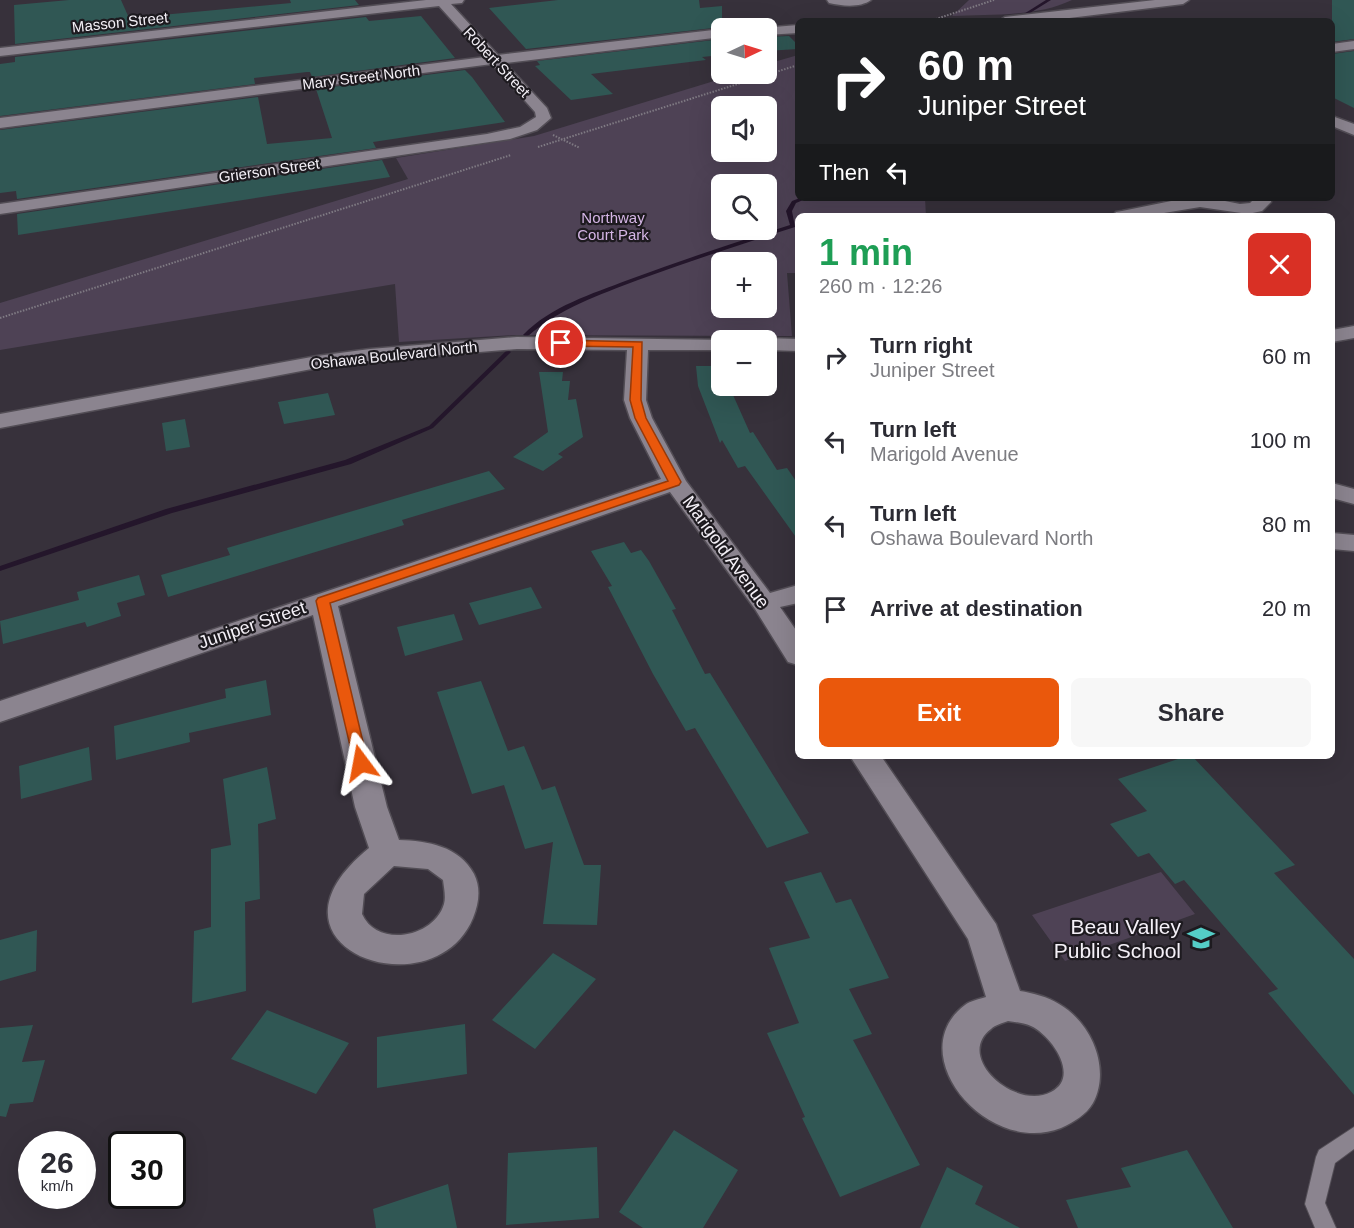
<!DOCTYPE html>
<html lang="en">
<head>
<meta charset="utf-8">
<style>
  :root { --surface:#fff; --page:#f7f7f7; --text:#2b2b33; --muted:#7c7c81; --accent:#ea580c }
  body { margin:0; font-family:Helvetica,sans-serif; background:var(--page); color:var(--text); height:100vh; display:flex; flex-direction:column; font-size:22px; white-space:nowrap }
  * { box-sizing:border-box; margin:0 }
  p { font-size:20px; color:var(--muted) }
  .icon { flex:none; width:33px; height:33px; fill:none; stroke:currentColor; stroke-width:2; stroke-linecap:round; stroke-linejoin:round }
  .map { position:relative; flex:1; overflow:hidden }
  .side { position:absolute; left:795px; top:213px; width:540px; height:546px; display:flex; flex-direction:column; background:var(--surface); border-radius:9px; box-shadow:0 6px 24px #0002 }
  .side>* { flex:none }
  .top-card { position:absolute; left:795px; top:18px; width:540px; height:183px; border-radius:9px; box-shadow:0 6px 24px #0002; background:#202124; color:#fff; overflow:hidden }
  .needle { width:39px; rotate:86deg }
  .buttons { position:absolute; left:711px; top:18px; display:grid; gap:12px }
  .buttons a { display:grid; place-items:center; width:66px; height:66px; border-radius:9px; background:var(--surface); box-shadow:0 6px 24px #0002; font-size:30px }
  .speed { position:absolute; left:18px; top:1131px; display:flex; gap:12px; font-size:30px; font-weight:700; text-align:center }
  .speed>* { display:grid; place-content:center; width:78px; height:78px; border-radius:50%; background:var(--surface); box-shadow:0 6px 24px #0002; line-height:1 }
  .speed small { font-size:15px; font-weight:400 }
  .speed .limit { border:3px solid #111; border-radius:9px; background:#fff; color:#111 }
  .pin { position:absolute; display:grid; place-items:center; width:51px; height:51px; color:#fff; margin:-26px; border:3px solid #fff; border-radius:50%; box-shadow:0 2px 6px #0007 }
  .me { position:absolute; width:66px; margin:-33px; rotate:347deg; stroke-linejoin:round; filter:drop-shadow(0 0 4px #0008) }
  .turn { display:flex; align-items:center; gap:21px; height:126px; padding:0 24px; font-size:27px }
  .turn .icon { width:78px; height:78px; stroke-width:2.5 }
  .turn b { display:block; font-size:42px; line-height:51px }
  .then { display:flex; align-items:center; height:57px; padding:0 24px; background:#0003; gap:12px; font-size:22px }
  .round { display:grid; place-items:center; flex:none; width:63px; height:63px; border-radius:9px; background:var(--page) }
  .headline { display:flex; align-items:center; justify-content:space-between; height:102px; padding:0 24px }
  h1 { font-size:36px; font-weight:600; line-height:45px; color:#1e9e55 }
  .button { display:flex; gap:12px; margin-top:auto; padding:12px 24px }
  .button a { flex:1; height:69px; border-radius:9px; background:var(--accent); color:#fff; font-size:24px; font-weight:600; line-height:69px; text-align:center }
  .button a+a { background:var(--page); color:var(--text) }
  ul { padding:0; list-style:none }
  li { display:flex; align-items:center; gap:18px; height:84px; padding:0 24px }
  li div { flex:1 }
  li b { display:block; font-size:22px }
  li em { font-style:normal }
  .map>svg:first-child { display:block }
  .green { fill:#4e4255; fill-rule:evenodd }
  .lines { fill:none; stroke-linecap:round; stroke-linejoin:round }
  .stream { fill:#24162b; fill-rule:evenodd }
  .building { fill:#305754 }
  .lane-casing { stroke:#524d55; stroke-width:2 }
  .street-casing { stroke:#524d55; stroke-width:3 }
  .path { stroke:#7f7a83; stroke-width:2; stroke-dasharray:1.5 1.5; stroke-linecap:butt }
  .lane { fill:#8b848f; fill-rule:evenodd }
  .street { fill:#8b848f; fill-rule:evenodd }
  .route { fill:#ea580c; stroke:#983908; stroke-width:1.5 }
  .labels { text-anchor:middle; dominant-baseline:central; stroke-width:4.5; stroke-linejoin:round; paint-order:stroke }
  .far-street-label { font-size:15px; fill:#f4f0f7; stroke:#1d1a1f }
  .far-park-label { font-size:15px; fill:#d5b6e6; stroke:#1d1a1f }
  .street-label { font-size:18px; fill:#f4f0f7; stroke:#1d1a1f }
  .near-poi-label { font-size:21px; fill:#f4f0f7; stroke:#1d1a1f; text-anchor:end }
</style>
</head>
<body>
<div class="map">
<svg width="1354" height="1228" viewBox="0 0 1354 1228">
  <rect width="100%" height="100%" fill="#37313b"/>
  <path class="green" d="M969,0H1072C1037,17 991,14 952,16Z
    M798,55V198H925L926,216H798V273H787L792,336L516,335L399,342L395,284L0,350V303L408,179L396,158L534,136L737,74H766L767,64ZM722,106H766V152H722ZM722,184H766V230H722ZM766,262V308H722V262Z
    M1161,872L1195,914L1065,961L1032,915Z"/>
  <g class="lines">
    <path class="stream" d="M1046,0H1051L1022,18L1019,17Z
      M800,198H808L796,203L792,211L795,227C742,244 690,261 638,280C599,295 560,308 528,336L526,337L523,335C551,306 592,294 628,280C682,260 736,242 790,225L786,211L792,201Z
      M508,350L511,352L510,353L433,428L351,464L172,513L0,571V566L166,509L345,460L429,426L506,351Z"/>
  </g>
  <path class="building" d="M69,0H121L129,18L291,3L290,0H355L359,5L15,44L14,5Z
    M558,0H699L700,8L722,6V27L526,49L489,8Z
    M1332,0H1354V39L1332,42Z
    M421,16L455,58L312,77L310,72H307L254,78L255,84L0,116V64L15,62V57L366,17L369,21Z
    M789,36L798,45V49L766,51V37Z
    M722,39V55L702,57L706,60L591,74L613,94L571,100L535,66L540,65L537,61Z
    M1354,51V108L1332,97V54Z
    M465,70L472,77L505,122L373,142L376,148L17,199L16,191L0,193V130L258,97L267,144L332,138L316,89Z
    M382,160L390,177L18,235L17,214Z
    M696,366H722V386H729L750,433L753,432L777,470L787,468L798,484V540L745,466L738,468L722,440L720,443L698,386Z
    M539,372H563L562,381H570L568,400L576,399L583,437L558,454L563,457L543,471L513,457L548,432Z
    M328,393L335,415L284,424L278,402Z
    M185,419L190,447L166,451L162,423Z
    M489,471L505,489L402,520L404,525L168,597L161,575L230,555L227,548Z
    M624,542L631,553L641,550L649,561L676,609L672,610L705,674L710,673L809,833L767,848L695,728L686,731L653,674L608,587L612,586L591,551Z
    M139,575L145,595L117,603L121,616L87,627L85,622L3,644L0,621L79,600L77,592Z
    M531,587L542,608L479,625L469,603Z
    M454,614L463,640L405,656L397,627Z
    M266,680L271,715L189,733L190,742L116,760L114,726L226,698L225,689Z
    M481,681L508,751L524,746L542,790L555,786L584,865H601L597,925L543,924L553,842L525,849L504,785L472,794L437,692Z
    M89,747L92,780L21,799L19,766Z
    M1187,756H1192L1295,865L1274,873L1354,959V1095L1268,993L1278,989L1184,880L1175,884L1149,853L1138,857L1110,824L1147,811L1118,779Z
    M267,767L276,819L258,824L260,899L245,902L246,991L192,1003L194,931L211,927V849L231,845L223,779Z
    M821,872L836,903L851,899L889,978L849,989L872,1034L853,1040L920,1165L840,1197L802,1118L805,1117L767,1033L799,1023L769,948L810,938L784,882Z
    M37,930L36,971L0,981V940Z
    M553,953L596,979L535,1049L492,1020Z
    M267,1010L349,1043L316,1094L231,1059Z
    M465,1024L467,1074L377,1088V1037Z
    M33,1025L22,1062L45,1060L33,1102L10,1104L6,1117L0,1116V1028Z
    M674,1130L738,1170L703,1228H643L619,1212Z
    M597,1147L599,1218L506,1225L508,1153Z
    M1187,1150L1233,1228H1078L1066,1200L1131,1187L1121,1168Z
    M947,1167L983,1186L975,1204L1020,1228H920Z
    M448,1184L457,1228H376L373,1209Z"/>
  <g class="lines">
    <defs>
      <path id="lane" d="M1354,1127V1149L1335,1163L1325,1203L1336,1228H1315L1305,1204L1316,1157L1319,1150Z"/>
      <path id="street" d="M426,0H464L462,3L451,4L498,55L722,29V37L505,63L547,108L551,118L537,130L510,139L0,214V204L487,134L520,127L536,117L535,112L492,64L0,128V118L485,57L439,6L0,56V48Z
        M827,0H871C860,8 842,6 829,3Z
        M1155,0H1189L1183,4L1045,21H999L1005,17Z
        M798,25V33L766,35V28H761Z
        M1354,41V49L1332,52V44Z
        M1332,116L1354,124V135L1332,126Z
        M1186,198H1210L1240,204L1250,203L1255,198H1271V202L1262,211L1248,214L1200,207L1146,216H1113L1116,212L1122,211Z
        M1354,326V338L1332,342V330Z
        M517,337L729,340H722V350H648L646,400L652,418L686,481L770,593L798,585V603L780,607L798,633V665L788,662L755,609L670,492L338,606L387,807L399,840C428,841 459,846 474,874C481,888 479,903 473,918C434,1013 246,948 369,848L355,807L313,615L0,722V701L661,479L630,418L624,400L627,350L517,349L370,361L317,368L0,428V414L317,356L370,349ZM394,866L428,869L443,880C444,888 446,897 444,904C434,938 377,948 362,914L364,894Z
        M766,338L798,339V351L766,350V340H758Z
        M1332,483L1354,489V504L1332,498Z
        M1332,533L1354,535V551L1332,549Z
        M850,756H881L996,924L1020,991C1033,993 1048,997 1059,1004C1092,1023 1111,1069 1093,1103C1086,1115 1074,1122 1061,1128C986,1157 901,1053 965,1005C970,1001 980,999 986,997L968,939ZM1008,1021C1016,1022 1024,1023 1031,1026C1051,1035 1081,1077 1051,1092C1015,1111 954,1057 991,1029C995,1025 1003,1023 1008,1021Z"/>
    </defs>
    <use href="#lane" class="lane-casing"/>
    <use href="#street" class="street-casing"/>
    <path class="path" d="M930,21L994,0
      M553,135L580,148
      M538,147L798,65
      M0,318L511,155"/>
    <use href="#lane" class="lane"/>
    <use href="#street" class="street"/>
  </g>
  <path class="route" d="M558,340L642,342L641,400L646,418L681,482L679,485L330,603L368,763L366,767H355L316,601L318,598L668,481L635,418L630,400L633,347L561,346L556,343Z"/>
  <defs>
    <symbol id="school-bare" viewBox="-9 -9 18 18"><path d="M0-5L7-2L0 1L-7-2ZM-4 1L0 2.5L4 1V4Q0 6-4 4Z" fill="#54cdc7" stroke="#1d1a1f" stroke-width="2.5" paint-order="stroke"/></symbol>
  </defs>
  <g fill-rule="evenodd">
    <use href="#school-bare" x="1182" y="919" width="38" height="38"/>
  </g>
  <g class="labels">
    <g class="far-street-label">
      <text transform="translate(120 22) rotate(-6)">Masson Street</text>
      <text transform="translate(497 62) rotate(47)">Robert Street</text>
      <text transform="translate(361 77) rotate(-7)">Mary Street North</text>
      <text transform="translate(269 170) rotate(-8)">Grierson Street</text>
      <text transform="translate(394 355) rotate(-6)">Oshawa Boulevard North</text>
    </g>
    <g class="far-park-label">
      <text x="613" y="217">Northway<tspan x="613" dy="17">Court Park</tspan></text>
    </g>
    <g class="street-label">
      <text transform="translate(726 552) rotate(54)">Marigold Avenue</text>
      <text transform="translate(252 625) rotate(-19)">Juniper Street</text>
    </g>
    <g class="near-poi-label">
      <text x="1181" y="926">Beau Valley<tspan x="1181" dy="24">Public School</tspan></text>
    </g>
  </g>
</svg>
<div class="buttons">
<a><svg class="needle" viewBox="-14 -14 28 28"><path d="M0-13l5 13h-10z" fill="#e53935"/><path d="M0 13l5-13h-10z" fill="#7c7c81"/></svg></a>
<a><svg class="icon" aria-label="sound" viewBox="0 0 24 24"><path d="M4 9h4l5-4v14l-5-4H4zM17 9q2 3 0 6"/></svg></a>
<a><svg class="icon" aria-label="search" viewBox="0 0 24 24"><circle cx="10" cy="10" r="6"/><path d="M15 15l6 6"/></svg></a>
<a>+</a>
<a>−</a>
</div>
<div class="speed"><div>26<small>km/h</small></div><div class="limit">30</div></div>
<div class="pin" style="left:561px;top:343px;background:#d93025"><svg class="icon" aria-label="arrive" viewBox="0 0 24 24"><path d="M6 21V4h12l-3 4 3 4H6"/></svg></div>
<svg class="me" style="left:361px;top:763px" viewBox="-20 -20 40 40"><path d="M0-17L14 15 0 8-14 15z" fill="#ea580c" stroke="#fff" stroke-width="4"/></svg>
<div class="top-card">
<div class="turn"><svg class="icon" aria-label="right" viewBox="0 0 24 24"><path d="M7 20v-9h11M14 6l5 5-5 5"/></svg><div><b>60 m</b>Juniper Street</div></div>
<div class="then">Then<svg class="icon" aria-label="left" viewBox="0 0 24 24"><path d="M17 20v-9H6M10 6l-5 5 5 5"/></svg></div>
</div>
<section class="side">
<div class="headline"><div><h1>1 min</h1><p>260 m · 12:26</p></div><a class="round" style="background:#d93025;color:#fff"><svg class="icon" aria-label="close" viewBox="0 0 24 24"><path d="M6 6l12 12M18 6L6 18"/></svg></a></div>
<ul>
<li><svg class="icon" aria-label="right" viewBox="0 0 24 24"><path d="M7 20v-9h11M14 6l5 5-5 5"/></svg><div><b>Turn right</b><p>Juniper Street</p></div><em>60 m</em></li>
<li><svg class="icon" aria-label="left" viewBox="0 0 24 24"><path d="M17 20v-9H6M10 6l-5 5 5 5"/></svg><div><b>Turn left</b><p>Marigold Avenue</p></div><em>100 m</em></li>
<li><svg class="icon" aria-label="left" viewBox="0 0 24 24"><path d="M17 20v-9H6M10 6l-5 5 5 5"/></svg><div><b>Turn left</b><p>Oshawa Boulevard North</p></div><em>80 m</em></li>
<li><svg class="icon" aria-label="arrive" viewBox="0 0 24 24"><path d="M6 21V4h12l-3 4 3 4H6"/></svg><div><b>Arrive at destination</b></div><em>20 m</em></li>
</ul>
<div class="button"><a>Exit</a><a>Share</a></div>
</section>
</div>
</body>
</html>
